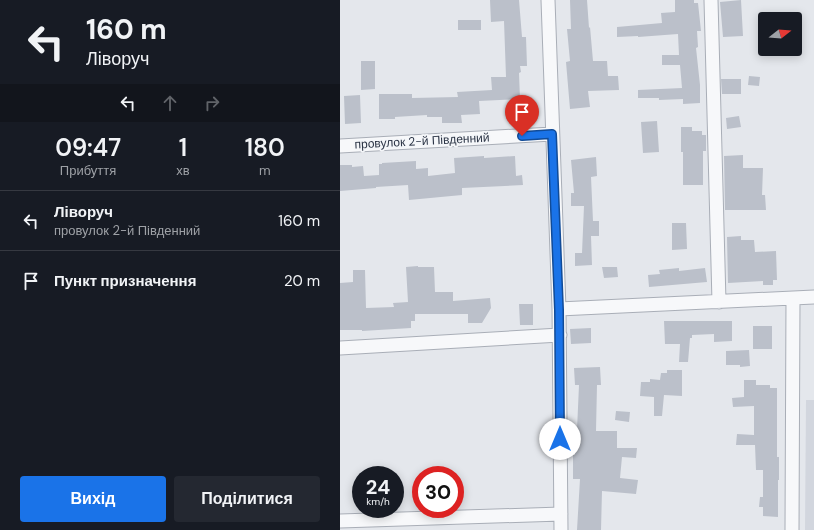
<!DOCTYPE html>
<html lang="uk">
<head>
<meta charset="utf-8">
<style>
  :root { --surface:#171b24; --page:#242831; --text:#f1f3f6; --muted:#9ea1a6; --line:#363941; --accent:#1a73e8 }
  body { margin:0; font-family:"DM Sans",sans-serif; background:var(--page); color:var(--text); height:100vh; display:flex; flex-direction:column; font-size:15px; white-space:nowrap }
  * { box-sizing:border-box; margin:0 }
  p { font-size:13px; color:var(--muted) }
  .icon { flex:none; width:22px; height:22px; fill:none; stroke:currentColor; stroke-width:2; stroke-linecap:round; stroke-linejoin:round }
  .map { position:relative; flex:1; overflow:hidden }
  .details { display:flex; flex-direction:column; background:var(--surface); width:340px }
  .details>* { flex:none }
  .hud { background:#171b24; color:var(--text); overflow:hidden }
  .needle { width:26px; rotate:73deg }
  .fabs { position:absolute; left:418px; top:12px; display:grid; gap:8px }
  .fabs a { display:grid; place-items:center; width:44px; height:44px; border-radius:4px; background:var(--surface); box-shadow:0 2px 10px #0003; font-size:20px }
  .speed { position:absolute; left:12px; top:466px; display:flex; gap:8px; font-size:20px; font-weight:700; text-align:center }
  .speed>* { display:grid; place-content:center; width:52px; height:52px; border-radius:50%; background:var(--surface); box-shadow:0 2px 10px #0003; line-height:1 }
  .speed small { font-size:10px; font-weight:400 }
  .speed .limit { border:6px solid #d22; background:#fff; color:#111 }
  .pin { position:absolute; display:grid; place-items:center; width:34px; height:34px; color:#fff; margin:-41px -17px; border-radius:50% 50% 50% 0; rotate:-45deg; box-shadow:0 0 4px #0007 }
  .pin .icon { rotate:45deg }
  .me { position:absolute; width:44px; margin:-22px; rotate:0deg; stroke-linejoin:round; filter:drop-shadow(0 0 3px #0008) }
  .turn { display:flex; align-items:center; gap:14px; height:84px; padding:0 20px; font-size:18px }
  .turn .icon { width:52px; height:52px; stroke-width:2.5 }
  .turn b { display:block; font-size:28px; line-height:34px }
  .lanes { display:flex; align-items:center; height:38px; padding:0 20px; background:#0003; justify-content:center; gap:20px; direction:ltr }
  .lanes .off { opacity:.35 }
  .eta { display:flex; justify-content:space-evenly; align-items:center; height:68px; text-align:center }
  .eta b { font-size:24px; font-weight:600; line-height:28px }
  .cta { display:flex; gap:8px; margin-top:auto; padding:8px 20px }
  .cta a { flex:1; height:46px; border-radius:4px; background:var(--accent); color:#fff; font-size:16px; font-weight:600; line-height:46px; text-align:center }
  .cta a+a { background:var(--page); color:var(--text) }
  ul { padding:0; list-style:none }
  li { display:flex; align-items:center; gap:12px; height:60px; padding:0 20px; border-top:1px solid var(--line) }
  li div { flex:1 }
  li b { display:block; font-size:15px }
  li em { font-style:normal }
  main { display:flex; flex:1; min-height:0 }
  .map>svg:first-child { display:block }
  .built { fill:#d2d6de }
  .building { fill:#bbc0ca }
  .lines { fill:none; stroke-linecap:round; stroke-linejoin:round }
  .minor-casing { stroke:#a9aeb7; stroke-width:15 }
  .minor { stroke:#f7f8fa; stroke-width:13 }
  .route-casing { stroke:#114b97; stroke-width:10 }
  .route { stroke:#1a73e8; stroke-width:7 }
  .labels { text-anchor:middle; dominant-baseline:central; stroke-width:3.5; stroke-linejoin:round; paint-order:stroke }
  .street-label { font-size:12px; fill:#2b3445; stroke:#f4f6f9 }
</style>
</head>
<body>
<main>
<section class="details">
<div class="hud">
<div class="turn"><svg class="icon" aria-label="left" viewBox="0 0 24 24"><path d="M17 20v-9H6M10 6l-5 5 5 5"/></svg><div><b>160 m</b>Ліворуч</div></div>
<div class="lanes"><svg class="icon" aria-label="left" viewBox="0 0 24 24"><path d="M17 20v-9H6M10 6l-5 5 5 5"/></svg><svg class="icon off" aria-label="ahead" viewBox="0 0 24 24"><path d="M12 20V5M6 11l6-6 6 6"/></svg><svg class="icon off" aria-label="right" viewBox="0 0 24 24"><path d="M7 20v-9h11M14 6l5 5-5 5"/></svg></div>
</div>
<div class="eta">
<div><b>09:47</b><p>Прибуття</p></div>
<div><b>1</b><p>хв</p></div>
<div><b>180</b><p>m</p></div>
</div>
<ul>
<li><svg class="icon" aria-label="left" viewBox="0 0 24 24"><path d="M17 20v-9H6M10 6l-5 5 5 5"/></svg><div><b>Ліворуч</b><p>провулок 2-й Південний</p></div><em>160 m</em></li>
<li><svg class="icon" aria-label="arrive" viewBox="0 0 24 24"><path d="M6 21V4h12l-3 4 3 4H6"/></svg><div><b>Пункт призначення</b></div><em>20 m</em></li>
</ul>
<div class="cta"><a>Вихід</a><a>Поділитися</a></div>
</section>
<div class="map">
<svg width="474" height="530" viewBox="0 0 474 530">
  <rect width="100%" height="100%" fill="#e4e7ec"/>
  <path class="built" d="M466,400H474V530H465Z"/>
  <path class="building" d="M150,0H179L182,37H186L187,66H180L181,72L179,73L180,99L139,101L140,114L121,115L122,123H102V117H87V115L55,117V119H39V94H72V98L118,97L117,92L152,90L151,77H166L164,21L151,22Z
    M230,0H247L249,28L250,27L253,61H267L268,76H278L279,90L248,91L250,107L230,109L226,62L230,61L227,29H231Z
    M335,0H354V3H358L361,31H357L358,47L356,48L360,85V103L343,104V99L319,100V98H298V90L342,88L340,65H322V55H339L338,34L298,37V36L277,37V27L322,23L321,13L335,12Z
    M401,0L403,36L383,37L380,2Z
    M118,20H141V30H118Z
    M21,61H35V89L21,90Z
    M409,76L420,77L419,86L408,85Z
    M381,79H401V94H382Z
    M20,95L21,123L5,124L4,96Z
    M399,116L401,127L387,129L386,118Z
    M317,121L319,152L303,153L301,122Z
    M341,127H352V131H362V135H366V151H363V185H343V152H341Z
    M403,155V168H423L422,195H425L426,210H385L384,156Z
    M144,156V158L175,156L176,176L182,175L183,185L122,188V195L69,200L68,185L36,187V188L0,191V165H12V167L23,166L24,176L39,175V164H42V163L76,161V169L88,168V176L115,173L114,158Z
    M256,157L257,176L251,177L253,221H259V236H251L252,265L235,266V253H242L244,206H231V193H234L231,160Z
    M332,223H346L347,249L332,250Z
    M401,236V240H414L415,252L436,251L437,280H433V285H423V281L388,283L387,237Z
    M78,266V267H94L95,292H113V301L150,298L151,308L142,323H128V314H75V321H71V328L22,331V330H0V283L13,282V270H25L26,308L54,307L53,303L68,302L66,267Z
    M262,267H277L278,277L264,278Z
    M339,268V271L365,268L367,282L309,287L308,275L320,274L319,270Z
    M179,304H193V325H180Z
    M324,321H392V341L374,342V334L352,335V338H350L348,362H339L340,344H325Z
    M413,326H432V349H413Z
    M251,328V343L231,344L230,329Z
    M409,350L410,366L400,367V365H386V351Z
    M260,367L261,385H257L256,431H277V448H297L296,458L282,457L280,478L298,480L296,494L262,491L261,530H237L240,479H233V455H235L234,430H237L239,385H235L234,368Z
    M327,370H342V396L324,395L322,416H314V397L300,396L301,382H310V379L320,380L321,373H327Z
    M404,380H416V385H430V388H437V457H439V480H438V517L423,516V507H419L420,497H423V470H416L415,445H396L397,434L414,435V406L393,407L392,398L404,397Z
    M276,411L290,412L289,422L275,420Z"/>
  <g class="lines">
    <defs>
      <path id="minor" d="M208,0L219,309L221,530
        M371,0L379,302
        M0,146L212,134
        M219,309L474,297
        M0,348L220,335
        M0,521L221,514
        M452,530L453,299"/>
    </defs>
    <use href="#minor" class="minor-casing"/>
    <use href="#minor" class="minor"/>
  </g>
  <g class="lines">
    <defs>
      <path id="route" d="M182,136L212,134L219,310L220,439"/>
    </defs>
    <use href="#route" class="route-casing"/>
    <use href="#route" class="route"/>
  </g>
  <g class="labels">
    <g class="street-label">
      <text transform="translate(82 141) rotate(-3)">провулок 2-й Південний</text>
    </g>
  </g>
</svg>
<div class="fabs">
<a><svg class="needle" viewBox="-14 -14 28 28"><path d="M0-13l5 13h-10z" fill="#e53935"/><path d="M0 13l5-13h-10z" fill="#9ea1a6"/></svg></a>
</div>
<div class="speed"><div>24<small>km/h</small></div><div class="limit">30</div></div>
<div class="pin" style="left:182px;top:136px;background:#d93025"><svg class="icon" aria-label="arrive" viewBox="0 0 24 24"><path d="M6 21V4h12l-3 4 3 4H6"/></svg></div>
<svg class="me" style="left:220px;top:439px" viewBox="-20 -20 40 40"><circle r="19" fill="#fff"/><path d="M0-13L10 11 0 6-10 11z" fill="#1a73e8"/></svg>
</div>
</main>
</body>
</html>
